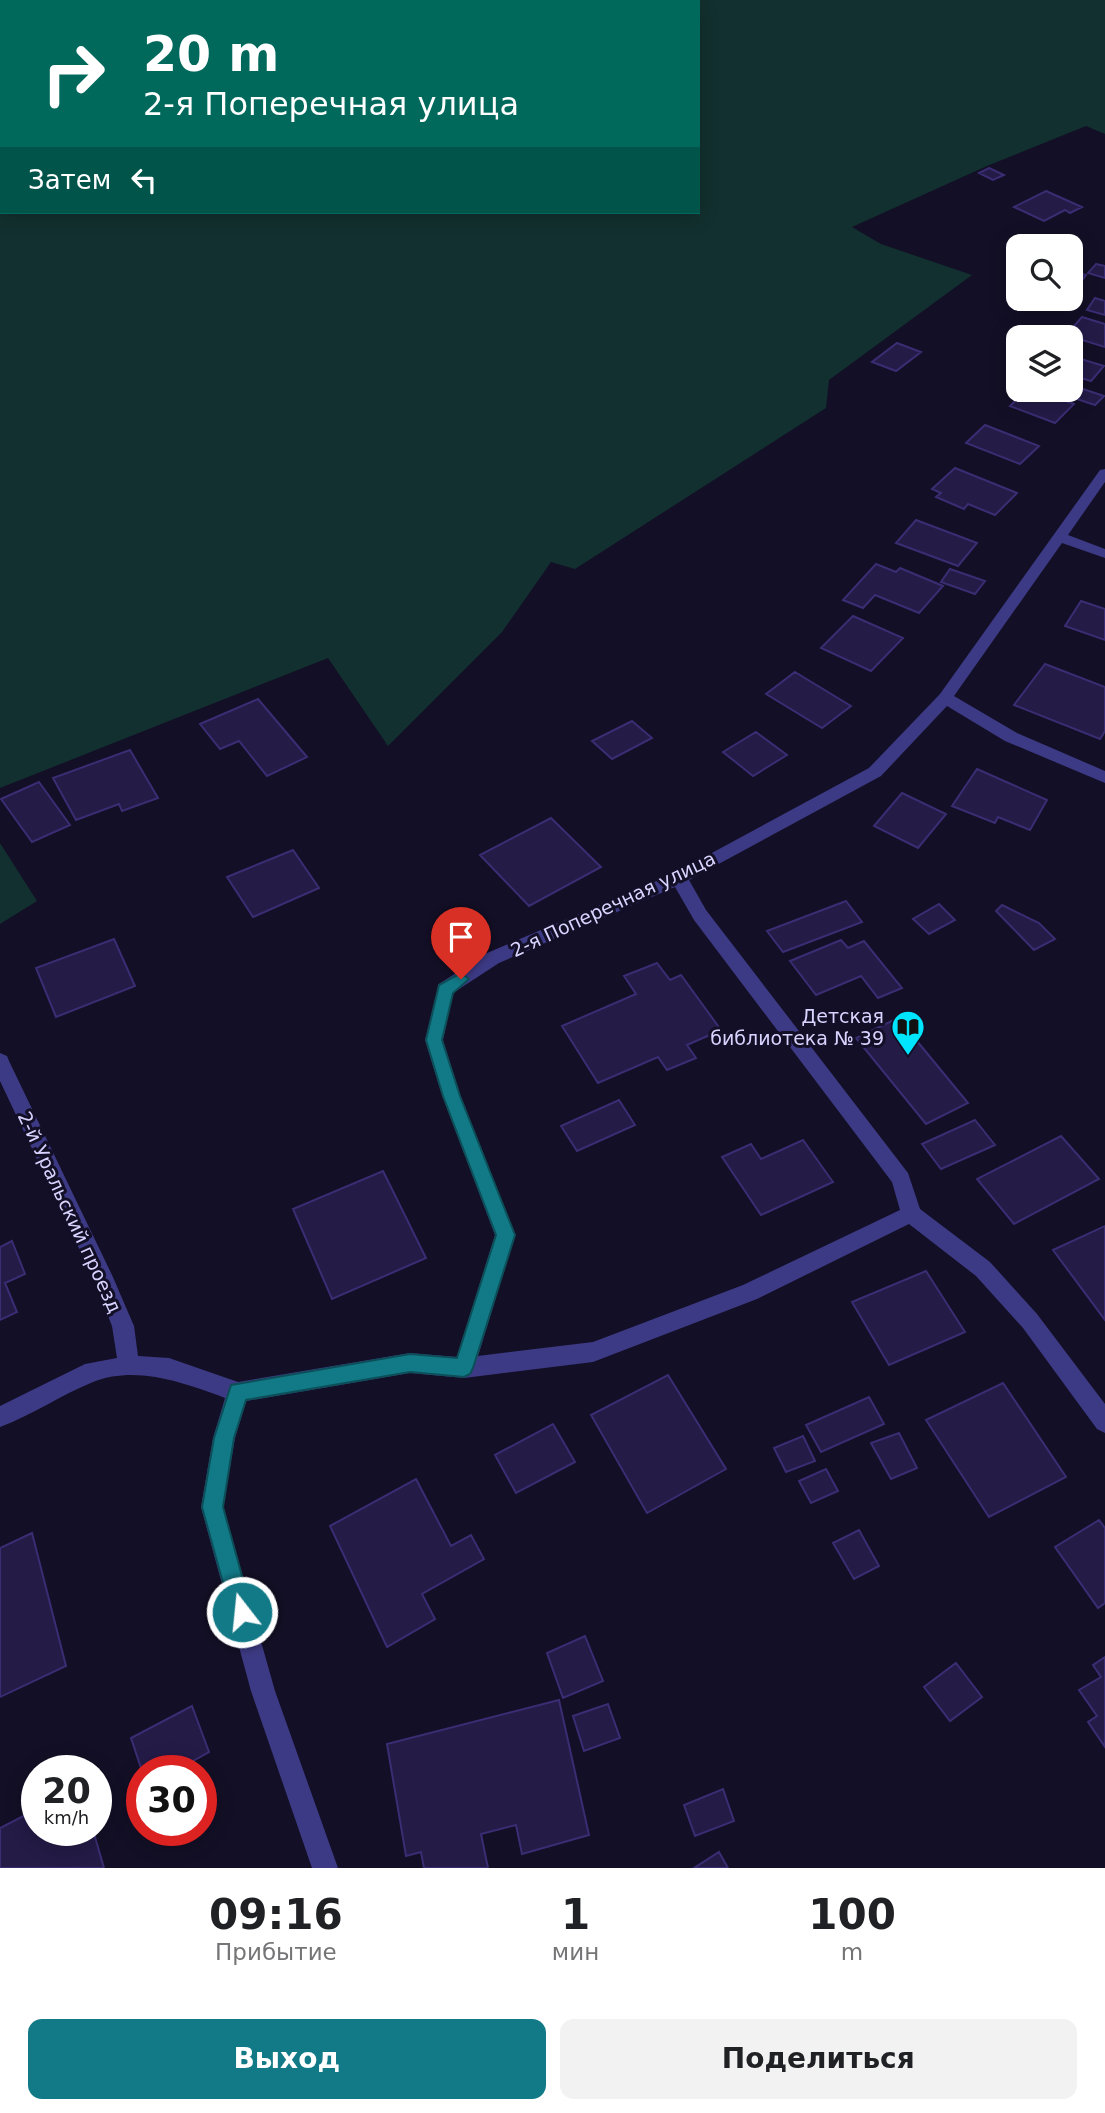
<!DOCTYPE html>
<html lang="ru">
<head>
<meta charset="utf-8">
<style>
  :root { --surface:#fff; --page:#f2f2f2; --text:#202124; --muted:#757577; --accent:#127987 }
  body { margin:0; font-family:"DejaVu Sans",sans-serif; background:var(--page); color:var(--text); height:100vh; display:flex; flex-direction:column; font-size:26px; white-space:nowrap }
  * { box-sizing:border-box; margin:0 }
  p { font-size:23px; color:var(--muted) }
  .icon { flex:none; width:38px; height:38px; fill:none; stroke:currentColor; stroke-width:2; stroke-linecap:round; stroke-linejoin:round }
  .map { position:relative; height:1868px; overflow:hidden }
  .panel { display:flex; flex-direction:column; background:var(--surface); flex:1 }
  .panel>* { flex:none }
  .hud { position:absolute; left:0px; top:0px; width:700px; height:214px; box-shadow:0 4px 18px #0003; background:#00695c; color:#fff; overflow:hidden }
  .controls { position:absolute; left:1006px; top:234px; display:grid; gap:14px }
  .controls a { display:grid; place-items:center; width:77px; height:77px; border-radius:14px; background:var(--surface); box-shadow:0 4px 18px #0003; font-size:35px }
  .speed { position:absolute; left:21px; top:1755px; display:flex; gap:14px; font-size:35px; font-weight:700; text-align:center }
  .speed>* { display:grid; place-content:center; width:91px; height:91px; border-radius:50%; background:var(--surface); box-shadow:0 4px 18px #0003; line-height:1 }
  .speed small { font-size:18px; font-weight:400 }
  .speed .limit { border:10px solid #d22; background:#fff; color:#111 }
  .pin { position:absolute; display:grid; place-items:center; width:60px; height:60px; color:#fff; margin:-72px -30px; border-radius:50% 50% 50% 0; rotate:-45deg; box-shadow:0 0 7px #0007 }
  .pin .icon { rotate:45deg }
  .me { position:absolute; width:77px; margin:-38px; rotate:344deg; stroke-linejoin:round; filter:drop-shadow(0 0 5px #0008) }
  .turn { display:flex; align-items:center; gap:24px; height:147px; padding:0 28px; font-size:32px }
  .turn .icon { width:91px; height:91px; stroke-width:2.5 }
  .turn b { display:block; font-size:49px; line-height:60px }
  .then { display:flex; align-items:center; height:66px; padding:0 28px; background:#0003; gap:14px; font-size:26px }
  .eta { display:flex; justify-content:space-evenly; align-items:center; height:119px; text-align:center }
  .eta b { font-size:42px; font-weight:700; line-height:49px }
  .cta { display:flex; gap:14px; margin-top:auto; padding:14px 28px }
  .cta a { flex:1; height:80px; border-radius:14px; background:var(--accent); color:#fff; font-size:28px; font-weight:700; line-height:80px; text-align:center }
  .cta a+a { background:var(--page); color:var(--text) }
  .map>svg:first-child { display:block }
  .green { fill:#12302f; fill-rule:evenodd }
  .building { fill:#241b47; stroke:#3b2d73; stroke-width:2 }
  .lines { fill:none; stroke-linecap:round; stroke-linejoin:round }
  .path { stroke:#2fb8b0; stroke-width:2.5; stroke-dasharray:2 3.5; stroke-linecap:butt }
  .minor { fill:#3d3a85; fill-rule:evenodd }
  .route { fill:#127987; stroke:#0c4f58; stroke-width:2 }
  .labels { text-anchor:middle; dominant-baseline:central; stroke-width:6; stroke-linejoin:round; paint-order:stroke }
  .street-label { font-size:19px; fill:#d9d4ff; stroke:#130f26 }
  .poi-label { font-size:19px; fill:#d9d4ff; stroke:#130f26; text-anchor:end }
</style>
</head>
<body>
<div class="map">
<svg width="1105" height="1868" viewBox="0 0 1105 1868">
  <rect width="100%" height="100%" fill="#130f26"/>
  <path class="green" d="M0,0H1105V134L1086,126L987,166L852,227L881,244L972,275L829,380L826,408L575,569L551,562L502,632L388,746L328,658L0,788ZM2,2H698V212H2Z
    M0,843L37,901L0,924Z"/>
  <path class="building" d="M989,168L1004,175L993,180L979,173Z
    M1046,191L1082,207L1070,213L1065,210L1044,221L1014,207Z
    M1096,264L1105,266V278L1088,273Z
    M1071,271L1086,275L1079,284L1071,282Z
    M1095,298L1105,301V315L1087,310Z
    M1082,317L1105,324V347L1066,335Z
    M897,343L921,352L896,371L872,362Z
    M1071,356L1104,366L1091,381L1071,375Z
    M1071,385L1104,396L1095,405L1050,390H1071Z
    M1026,390H1037L1074,404L1055,423L1010,406Z
    M985,425L1039,446L1020,464L966,443Z
    M955,468L1017,493L995,515L968,504L964,509L936,497L941,493L932,489Z
    M916,520L977,543L958,566L896,543Z
    M876,564L896,572L900,568L943,586L919,613L875,595L863,608L843,600Z
    M950,569L985,581L975,594L941,582Z
    M1081,601L1105,609V640L1065,626Z
    M853,616L903,638L871,671L821,648Z
    M1045,664L1105,687V731L1100,739L1014,705Z
    M795,672L851,706L822,728L766,694Z
    M258,699L307,757L267,776L239,741L220,749L200,724Z
    M632,721L652,738L612,759L592,741Z
    M756,732L787,755L753,776L723,752Z
    M130,750L158,798L122,811L119,804L76,820L53,778Z
    M977,769L1047,800L1030,830L998,817L995,823L952,806Z
    M39,782L70,825L32,842L1,799Z
    M902,793L946,814L918,848L874,826Z
    M551,818L601,867L529,906L480,855Z
    M293,850L319,888L253,917L227,877Z
    M846,901L862,922L783,952L767,931Z
    M939,904L955,920L929,934L913,919Z
    M1002,905L1039,923L1055,939L1034,950L996,911Z
    M114,939L135,986L56,1017L36,968Z
    M841,940L848,948L864,941L902,988L878,998L861,976L816,995L790,961Z
    M657,963L670,980L681,975L721,1030L687,1045L696,1058L667,1070L658,1057L598,1083L562,1026L636,994L624,976Z
    M898,1018L968,1103L926,1124L856,1038Z
    M619,1100L635,1125L577,1151L561,1126Z
    M975,1120L995,1145L941,1169L922,1144Z
    M1061,1136L1099,1179L1014,1224L977,1179Z
    M803,1140L833,1182L761,1215L722,1157L751,1144L761,1159Z
    M383,1171L426,1258L332,1299L293,1209Z
    M1105,1226V1320L1053,1250Z
    M12,1241L25,1274L5,1283L17,1312L0,1320V1247Z
    M926,1271L965,1332L889,1365L852,1302Z
    M668,1375L726,1469L647,1513L591,1415Z
    M1003,1383L1066,1477L989,1517L926,1420Z
    M869,1397L884,1424L821,1452L806,1425Z
    M553,1424L575,1462L516,1493L495,1455Z
    M899,1433L917,1468L891,1479L871,1443Z
    M803,1436L815,1461L786,1472L774,1448Z
    M826,1469L838,1491L811,1503L799,1481Z
    M416,1479L451,1546L471,1535L484,1559L422,1594L435,1619L387,1647L330,1526Z
    M1099,1520L1105,1528V1603L1098,1608L1055,1547Z
    M859,1530L879,1566L854,1579L833,1543Z
    M32,1533L66,1666L0,1697V1548Z
    M585,1636L603,1681L563,1698L547,1653Z
    M1105,1657V1747L1088,1722L1097,1716L1079,1690L1101,1677L1093,1665Z
    M956,1663L982,1697L950,1721L924,1687Z
    M559,1700L589,1835L522,1854L516,1825L481,1834L488,1868H424L421,1852L406,1856L387,1744Z
    M608,1704L620,1738L584,1751L573,1716Z
    M192,1706L209,1752L175,1771H142L131,1738Z
    M723,1789L734,1821L695,1836L684,1805Z
    M37,1809V1830H93L104,1868H0V1828Z
    M719,1852L728,1868H694Z"/>
  <g class="lines">
    <path class="path" d="M426,2L441,0
      M515,2L520,0"/>
    <path class="minor" d="M1105,469V482L1068,535L1105,549V558L1062,543L954,696L1017,733L1105,771V783L1005,741L947,706L881,776L689,880L706,910L908,1173L920,1209L990,1262L1037,1314L1105,1404V1433L1097,1429L1023,1328L976,1276L909,1224L757,1299L593,1362L464,1378L410,1373L246,1401L235,1438L223,1507L275,1691L338,1868H312L251,1691L201,1507L213,1438L225,1398C184,1383 137,1365 93,1382C61,1395 32,1415 0,1427V1406L85,1364L117,1358L112,1326L92,1276L0,1081V1053L7,1056L9,1061L112,1275L134,1326L138,1356L169,1358L238,1382L410,1353L457,1357L495,1235L442,1095L425,1040L439,984L487,953L673,874L869,768L940,694L1100,470ZM675,887L694,920L892,1182L900,1210L743,1285L593,1342L478,1356L515,1235L460,1095L443,1040L453,993L499,963Z"/>
  </g>
  <path class="route" d="M461,973L469,979L453,993L442,1040L460,1096L515,1235L473,1368L470,1374L464,1377L410,1372L246,1400L234,1438L223,1507L252,1612L249,1620L242,1623L234,1620L231,1612L202,1507L214,1438L231,1385L410,1354L457,1358L496,1235L443,1096L426,1040L439,985Z"/>
  <defs>
    <symbol id="library-pin" viewBox="-11 -11 22 30"><path d="M0 17L-7.5 6A9.5 9.5 0 1 1 7.5 6Z" fill="#00e5ff" stroke="#130f26"/><path d="M-6-4Q-3-5.5-.7-3.5V5Q-3 3-6 4ZM6-4Q3-5.5 .7-3.5V5Q3 3 6 4Z" fill="#111"/></symbol>
  </defs>
  <g fill-rule="evenodd">
    <use href="#library-pin" x="889" y="1008" width="38" height="52"/>
  </g>
  <g class="labels">
    <g class="street-label">
      <text transform="translate(613 904) rotate(-25)">2-я Поперечная улица</text>
      <text transform="translate(70 1212) rotate(65)">2-й Уральский проезд</text>
    </g>
    <g class="poi-label">
      <text x="884" y="1016">Детская<tspan x="884" dy="22">библиотека № 39</tspan></text>
    </g>
  </g>
</svg>
<div class="controls">
<a><svg class="icon" aria-label="search" viewBox="0 0 24 24"><circle cx="10" cy="10" r="6"/><path d="M15 15l6 6"/></svg></a>
<a><svg class="icon" aria-label="layers" viewBox="0 0 24 24"><path d="M12 4l9 5-9 5-9-5zM3 14l9 5 9-5"/></svg></a>
</div>
<div class="speed"><div>20<small>km/h</small></div><div class="limit">30</div></div>
<div class="pin" style="left:461px;top:979px;background:#d93025"><svg class="icon" aria-label="arrive" viewBox="0 0 24 24"><path d="M6 21V4h12l-3 4 3 4H6"/></svg></div>
<svg class="me" style="left:242px;top:1612px" viewBox="-20 -20 40 40"><circle r="17" fill="#127987" stroke="#fff" stroke-width="3"/><path d="M0-11L8 9 0 5-8 9z" fill="#fff"/></svg>
<div class="hud">
<div class="turn"><svg class="icon" aria-label="right" viewBox="0 0 24 24"><path d="M7 20v-9h11M14 6l5 5-5 5"/></svg><div><b>20 m</b>2-я Поперечная улица</div></div>
<div class="then">Затем<svg class="icon" aria-label="left" viewBox="0 0 24 24"><path d="M17 20v-9H6M10 6l-5 5 5 5"/></svg></div>
</div>
</div>
<section class="panel">
<div class="eta">
<div><b>09:16</b><p>Прибытие</p></div>
<div><b>1</b><p>мин</p></div>
<div><b>100</b><p>m</p></div>
</div>
<div class="cta"><a>Выход</a><a>Поделиться</a></div>
</section>
</body>
</html>
